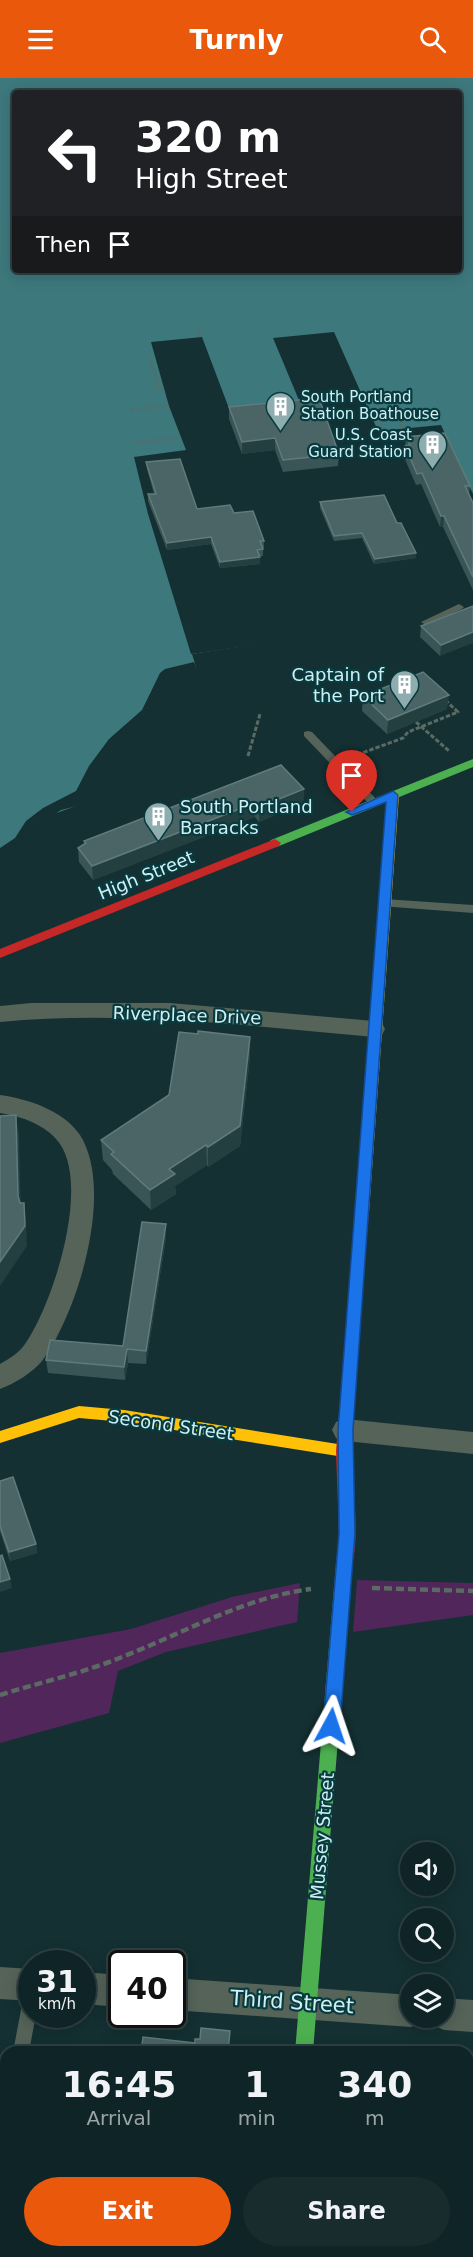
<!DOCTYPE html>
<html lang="en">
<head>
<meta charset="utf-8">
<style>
  :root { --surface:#0f2426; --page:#182c2e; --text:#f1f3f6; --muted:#9ba4a7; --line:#2f4143; --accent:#ea580c }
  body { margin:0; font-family:"DejaVu Sans",sans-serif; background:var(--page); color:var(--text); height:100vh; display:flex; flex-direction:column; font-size:22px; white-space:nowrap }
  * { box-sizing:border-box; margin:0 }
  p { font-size:20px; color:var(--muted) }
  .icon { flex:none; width:33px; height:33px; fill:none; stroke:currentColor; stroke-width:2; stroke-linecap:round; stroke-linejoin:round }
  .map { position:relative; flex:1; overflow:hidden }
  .sheet { position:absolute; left:0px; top:1968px; width:474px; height:212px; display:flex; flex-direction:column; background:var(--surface); border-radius:18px 18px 0 0; box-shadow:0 3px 15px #0003,0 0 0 2px var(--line) }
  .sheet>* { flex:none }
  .guide { position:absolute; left:12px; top:12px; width:450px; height:183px; border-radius:6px; box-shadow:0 3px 15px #0003,0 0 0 2px var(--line); background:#202124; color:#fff; overflow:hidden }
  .fabs { position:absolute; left:400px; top:1764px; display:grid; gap:12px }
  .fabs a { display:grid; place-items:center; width:54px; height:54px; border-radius:50%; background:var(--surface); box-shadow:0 3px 15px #0003,0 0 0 2px var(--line); font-size:30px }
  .speed { position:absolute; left:18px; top:1872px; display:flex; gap:12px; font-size:30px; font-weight:700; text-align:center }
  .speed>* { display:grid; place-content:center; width:78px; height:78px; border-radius:50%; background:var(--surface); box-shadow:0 3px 15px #0003,0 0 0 2px var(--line); line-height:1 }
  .speed small { font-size:15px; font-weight:400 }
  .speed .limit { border:3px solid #111; border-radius:9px; background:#fff; color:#111 }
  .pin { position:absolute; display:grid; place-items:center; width:51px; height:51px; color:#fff; margin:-62px -26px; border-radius:50% 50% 50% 0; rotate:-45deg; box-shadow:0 0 6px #0007 }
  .pin .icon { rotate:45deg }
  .me { position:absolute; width:66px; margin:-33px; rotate:5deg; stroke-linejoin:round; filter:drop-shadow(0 0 4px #0008) }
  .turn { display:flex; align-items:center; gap:21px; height:126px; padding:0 24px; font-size:27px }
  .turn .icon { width:78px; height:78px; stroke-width:2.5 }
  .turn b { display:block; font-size:42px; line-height:51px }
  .then { display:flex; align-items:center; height:57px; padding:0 24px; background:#0003; gap:12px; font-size:22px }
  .eta { display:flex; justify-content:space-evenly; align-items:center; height:102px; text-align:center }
  .eta b { font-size:36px; font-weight:800; line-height:42px }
  .primary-button { display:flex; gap:12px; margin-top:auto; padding:12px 24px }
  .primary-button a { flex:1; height:69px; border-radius:36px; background:var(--accent); color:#fff; font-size:24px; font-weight:800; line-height:69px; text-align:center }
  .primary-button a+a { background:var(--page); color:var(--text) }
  header { display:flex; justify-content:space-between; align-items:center; height:78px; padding:0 24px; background:var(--accent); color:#fff; font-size:27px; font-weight:800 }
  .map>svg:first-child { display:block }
  .green { fill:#51265b }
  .water { fill:#3d787d; fill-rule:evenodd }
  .pier { fill:#143032 }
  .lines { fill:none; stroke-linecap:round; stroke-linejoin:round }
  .path-far2 { stroke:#5b6a63; stroke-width:2; stroke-dasharray:4 2; stroke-linecap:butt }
  .path-far1 { stroke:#5b6a63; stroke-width:3; stroke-dasharray:4.5 2; stroke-linecap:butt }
  .path { stroke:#5b6a63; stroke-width:4.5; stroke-dasharray:8 4; stroke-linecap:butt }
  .lane { fill:#556359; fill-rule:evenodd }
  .street { fill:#556359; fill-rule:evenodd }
  .fast { fill:#4caf50; fill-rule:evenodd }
  .slow { fill:#ffc107; fill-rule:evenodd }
  .jam { fill:#c62828; fill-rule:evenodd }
  .wall { fill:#3a5555 }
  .shaded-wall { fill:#243f40 }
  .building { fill:#4b6566; stroke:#607b7c; stroke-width:1.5 }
  .route { fill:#1a73e8; stroke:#114b97; stroke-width:1.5 }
  .labels { text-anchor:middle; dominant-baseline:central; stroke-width:4.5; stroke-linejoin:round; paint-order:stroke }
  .far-poi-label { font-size:15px; fill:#d1eff2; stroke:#073b3f; text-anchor:start }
  .poi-label { font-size:18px; fill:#d1eff2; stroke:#073b3f; text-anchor:end }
  .street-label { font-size:18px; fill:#d1eff2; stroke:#073b3f }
  .near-street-label { font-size:21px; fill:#d1eff2; stroke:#073b3f }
</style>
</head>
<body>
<header><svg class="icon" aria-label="menu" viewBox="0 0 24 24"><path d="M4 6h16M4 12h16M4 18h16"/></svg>Turnly<svg class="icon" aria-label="search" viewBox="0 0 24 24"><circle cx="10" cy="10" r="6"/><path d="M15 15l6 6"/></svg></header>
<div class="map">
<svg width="473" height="2179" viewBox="0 0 473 2179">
  <rect width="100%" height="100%" fill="#143032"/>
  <path class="green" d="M357,1502L473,1505V1537L353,1554Z
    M300,1505L297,1544L166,1574L118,1593L109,1635L0,1665V1575L131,1551L232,1519Z"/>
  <path class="water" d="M0,0H473V533L192,576L196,589L168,601L123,656L73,729L46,739L0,778ZM15,15H459V192H15Z"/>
  <path class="pier" d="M334,254L378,353L441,347L473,416V536L191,576L148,436L134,379L186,372L169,328L151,264L202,259L233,341L316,363L273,260Z
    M194,584L196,589L170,604L147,635L123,660L89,711L73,729L61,732L29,754L0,781V770L15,760L26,743L43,730L76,713L89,688L109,661L142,632L160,595L165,591Z"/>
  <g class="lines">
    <path class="path-far2" d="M199,251V259
      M149,277L159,308
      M154,311L164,310
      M379,326L380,353
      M398,326L401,351
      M131,332L169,328
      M133,365L181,359"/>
    <path class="path-far1" d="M416,644L449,673
      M248,678L260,636
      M351,679L403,660L408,654L458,634L445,622"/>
    <path class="path" d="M372,1510L473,1513
      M0,1617C41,1604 83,1595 122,1579C186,1554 243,1520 311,1511"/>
    <path class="lane" d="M459,526L464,529L462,531L429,546L426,547L421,544Z
      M308,653L312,654L378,723L379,725L378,727H370L304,658V654Z
      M384,821L473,827V835L380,828L379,825Z
      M32,1908V1936H36L29,1974H13L24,1916L26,1910Z
      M6,2071V2130L0,2132V2073Z"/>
    <path class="street" d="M31,925H170L374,943L382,945L385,951L382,957L374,959C250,948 124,932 0,944V928Z
      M0,1017C28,1021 63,1032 80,1057C115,1112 78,1235 42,1283C32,1295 14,1306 0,1311V1286C9,1281 19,1275 25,1266C53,1226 90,1110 60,1066C47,1047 21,1038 0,1035Z
      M345,1341L473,1354V1376L345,1363L336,1360L332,1352L336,1344Z
      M0,1889L32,1891V1923L0,1921Z
      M82,1894L122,1897V1929L82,1926Z
      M172,1900L411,1917V1940H424L422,1944L411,1949L172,1932Z
      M444,1920L473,1922V1954L444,1952L433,1947L429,1940H444Z
      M273,2174H307V2179H273Z"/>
    <path class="fast" d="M473,681V689L279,768L275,769L269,765L271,762Z
      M344,1479L350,1481L352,1486L313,1974H295L336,1486L338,1481Z"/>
    <path class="slow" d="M393,713L399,717L369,1134L367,1138H357L355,1134L387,717Z
      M79,1328L124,1332L344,1367L349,1368L352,1373L349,1378L344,1379L124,1344L79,1340L0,1365V1353Z"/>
    <path class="jam" d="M275,761L281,765L279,768L0,880V871Z
      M362,1129L367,1130L369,1134C363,1213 354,1293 352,1372C351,1404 362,1464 350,1491L344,1493L338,1491L336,1486L339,1455L336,1373L355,1134L357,1130Z"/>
  </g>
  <path class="wall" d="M229,329L339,376L338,388L283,394L275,372L242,376L229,341Z
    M406,359L470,408L469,417L473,425V512L443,449H440L421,406L416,407L404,379Z
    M146,384L197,431L234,435L264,463V470H263V478H260V486L220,490L211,466L167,472L148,423V416H154L147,391Z
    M320,424L397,445L416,475V480L374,486L362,460L334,463L320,430Z
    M473,528L440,578L420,559L421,548Z
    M363,618L447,631L387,656L362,633Z
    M304,711L303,725L259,744L255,739L93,802L79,784L78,770L84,766V763Z
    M250,959V979L240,1068L208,1089L207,1087L175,1108L176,1116L151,1132L113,1096L112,1092L103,1082L101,1062L169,1017Z
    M166,1146V1160L146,1286L128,1285L125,1302L48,1295L46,1282L123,1268Z
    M0,1403L36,1466L37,1475L10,1483L0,1453Z"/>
  <path class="shaded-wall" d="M275,360V372L242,376V364Z
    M441,438H444L443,449H440Z
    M211,459V466L167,472V465Z
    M416,475V480L374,486L375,481Z
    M260,479V486L220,490V484Z
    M473,554V565L440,578L441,567Z
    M449,617L447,631L387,656L388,642Z
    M304,711L303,725L259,744V729Z
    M255,725V739L93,802L92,788Z
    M250,959V979L240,1068L208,1089V1069Z
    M16,1037L19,1057L21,1138L18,1118Z
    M206,1067L207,1087L175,1108L176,1116L151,1132L150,1112L169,1091Z
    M24,1125L26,1145L27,1168L0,1208V1184Z
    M166,1146V1160L146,1286V1273Z
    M127,1271L128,1285L125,1302L124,1289Z
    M36,1466L37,1475L10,1483L9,1474Z
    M10,1501L12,1510L0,1514V1504Z"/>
  <path class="building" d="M319,320L339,376L283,382L275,360L242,364L229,329Z
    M445,355L470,408H465L473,425V499L444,438H441L422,395L417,396L405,368L410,367L406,359Z
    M180,381L197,431L230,427L234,435L253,433L264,463H260L263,471L257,472L260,479L220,484L211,459L167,465L148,416H156L146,384Z
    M384,417L397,445H401L416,475L375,481L362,455L334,458L320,424Z
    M473,528V554L441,567L421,548Z
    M423,594L449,617L388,642L363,618Z
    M281,687L304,711L259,729L255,725L92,788L78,770L86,765L84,763Z
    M198,953L250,959L240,1048L208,1069L206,1067L169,1091L175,1096L150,1112L111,1076L114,1074L101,1062L169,1017L179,954L198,956Z
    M16,1037L18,1118L20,1125H24L25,1148L0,1184V1038Z
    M142,1144L166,1146L146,1273L127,1271L124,1289L46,1282L50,1262L123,1268Z
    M13,1399L36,1466L9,1474L0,1448V1403Z
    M2,1477L10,1501L0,1504V1478Z
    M201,1950L230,1953L228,1974H141L143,1959L195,1965V1961H200Z"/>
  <path class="route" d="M393,713L398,717L353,1352L355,1455L340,1648L337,1653L331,1656L325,1653L323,1648L339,1455L338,1352L386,724L352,737L346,734Z"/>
  <defs>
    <symbol id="building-pin" viewBox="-11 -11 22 30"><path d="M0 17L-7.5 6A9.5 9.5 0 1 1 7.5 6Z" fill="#8facaf" stroke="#073b3f"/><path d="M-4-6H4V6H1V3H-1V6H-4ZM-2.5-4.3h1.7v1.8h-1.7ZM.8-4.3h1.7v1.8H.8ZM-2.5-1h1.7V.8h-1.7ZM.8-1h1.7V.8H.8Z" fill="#fff"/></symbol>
  </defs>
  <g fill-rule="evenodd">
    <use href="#building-pin" x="264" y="312" width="33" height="45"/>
    <use href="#building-pin" x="416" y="350" width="33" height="45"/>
    <use href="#building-pin" x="388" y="590" width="33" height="45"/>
    <use href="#building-pin" x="142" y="722" width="33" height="45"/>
  </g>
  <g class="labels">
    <g class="far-poi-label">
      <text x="301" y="319">South Portland<tspan x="301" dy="17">Station Boathouse</tspan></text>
      <text x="412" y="357" text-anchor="end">U.S. Coast<tspan x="412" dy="17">Guard Station</tspan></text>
    </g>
    <g class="poi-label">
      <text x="384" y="596">Captain of<tspan x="384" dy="21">the Port</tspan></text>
      <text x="180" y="728" text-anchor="start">South Portland<tspan x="180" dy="21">Barracks</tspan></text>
    </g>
    <g class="street-label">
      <text transform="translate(146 797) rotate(-22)">High Street</text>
      <text transform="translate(187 937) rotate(2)">Riverplace Drive</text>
      <text transform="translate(171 1347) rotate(8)">Second Street</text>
      <text transform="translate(322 1758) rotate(-85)">Mussey Street</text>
    </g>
    <g class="near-street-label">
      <text transform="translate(292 1924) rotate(4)">Third Street</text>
    </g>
  </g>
</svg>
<div class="fabs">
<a><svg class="icon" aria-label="sound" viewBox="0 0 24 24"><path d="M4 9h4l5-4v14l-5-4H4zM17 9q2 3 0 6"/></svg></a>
<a><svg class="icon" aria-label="search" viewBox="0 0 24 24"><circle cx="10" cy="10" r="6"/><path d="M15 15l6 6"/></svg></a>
<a><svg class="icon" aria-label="layers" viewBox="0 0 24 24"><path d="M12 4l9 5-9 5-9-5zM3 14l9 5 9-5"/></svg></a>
</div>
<div class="speed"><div>31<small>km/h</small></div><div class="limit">40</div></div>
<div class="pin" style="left:352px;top:734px;background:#d93025"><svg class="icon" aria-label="arrive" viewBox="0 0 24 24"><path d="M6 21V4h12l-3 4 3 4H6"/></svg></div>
<svg class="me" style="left:331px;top:1648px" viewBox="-20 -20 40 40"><path d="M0-17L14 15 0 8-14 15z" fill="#1a73e8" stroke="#fff" stroke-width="4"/></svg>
<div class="guide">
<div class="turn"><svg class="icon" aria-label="left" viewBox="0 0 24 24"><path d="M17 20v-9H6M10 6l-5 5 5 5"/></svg><div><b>320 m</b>High Street</div></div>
<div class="then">Then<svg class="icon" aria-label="arrive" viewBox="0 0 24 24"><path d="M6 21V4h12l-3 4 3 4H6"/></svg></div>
</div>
<section class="sheet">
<div class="eta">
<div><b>16:45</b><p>Arrival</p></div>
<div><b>1</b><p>min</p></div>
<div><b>340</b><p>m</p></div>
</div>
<div class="primary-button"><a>Exit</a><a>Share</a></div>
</section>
</div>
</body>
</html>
